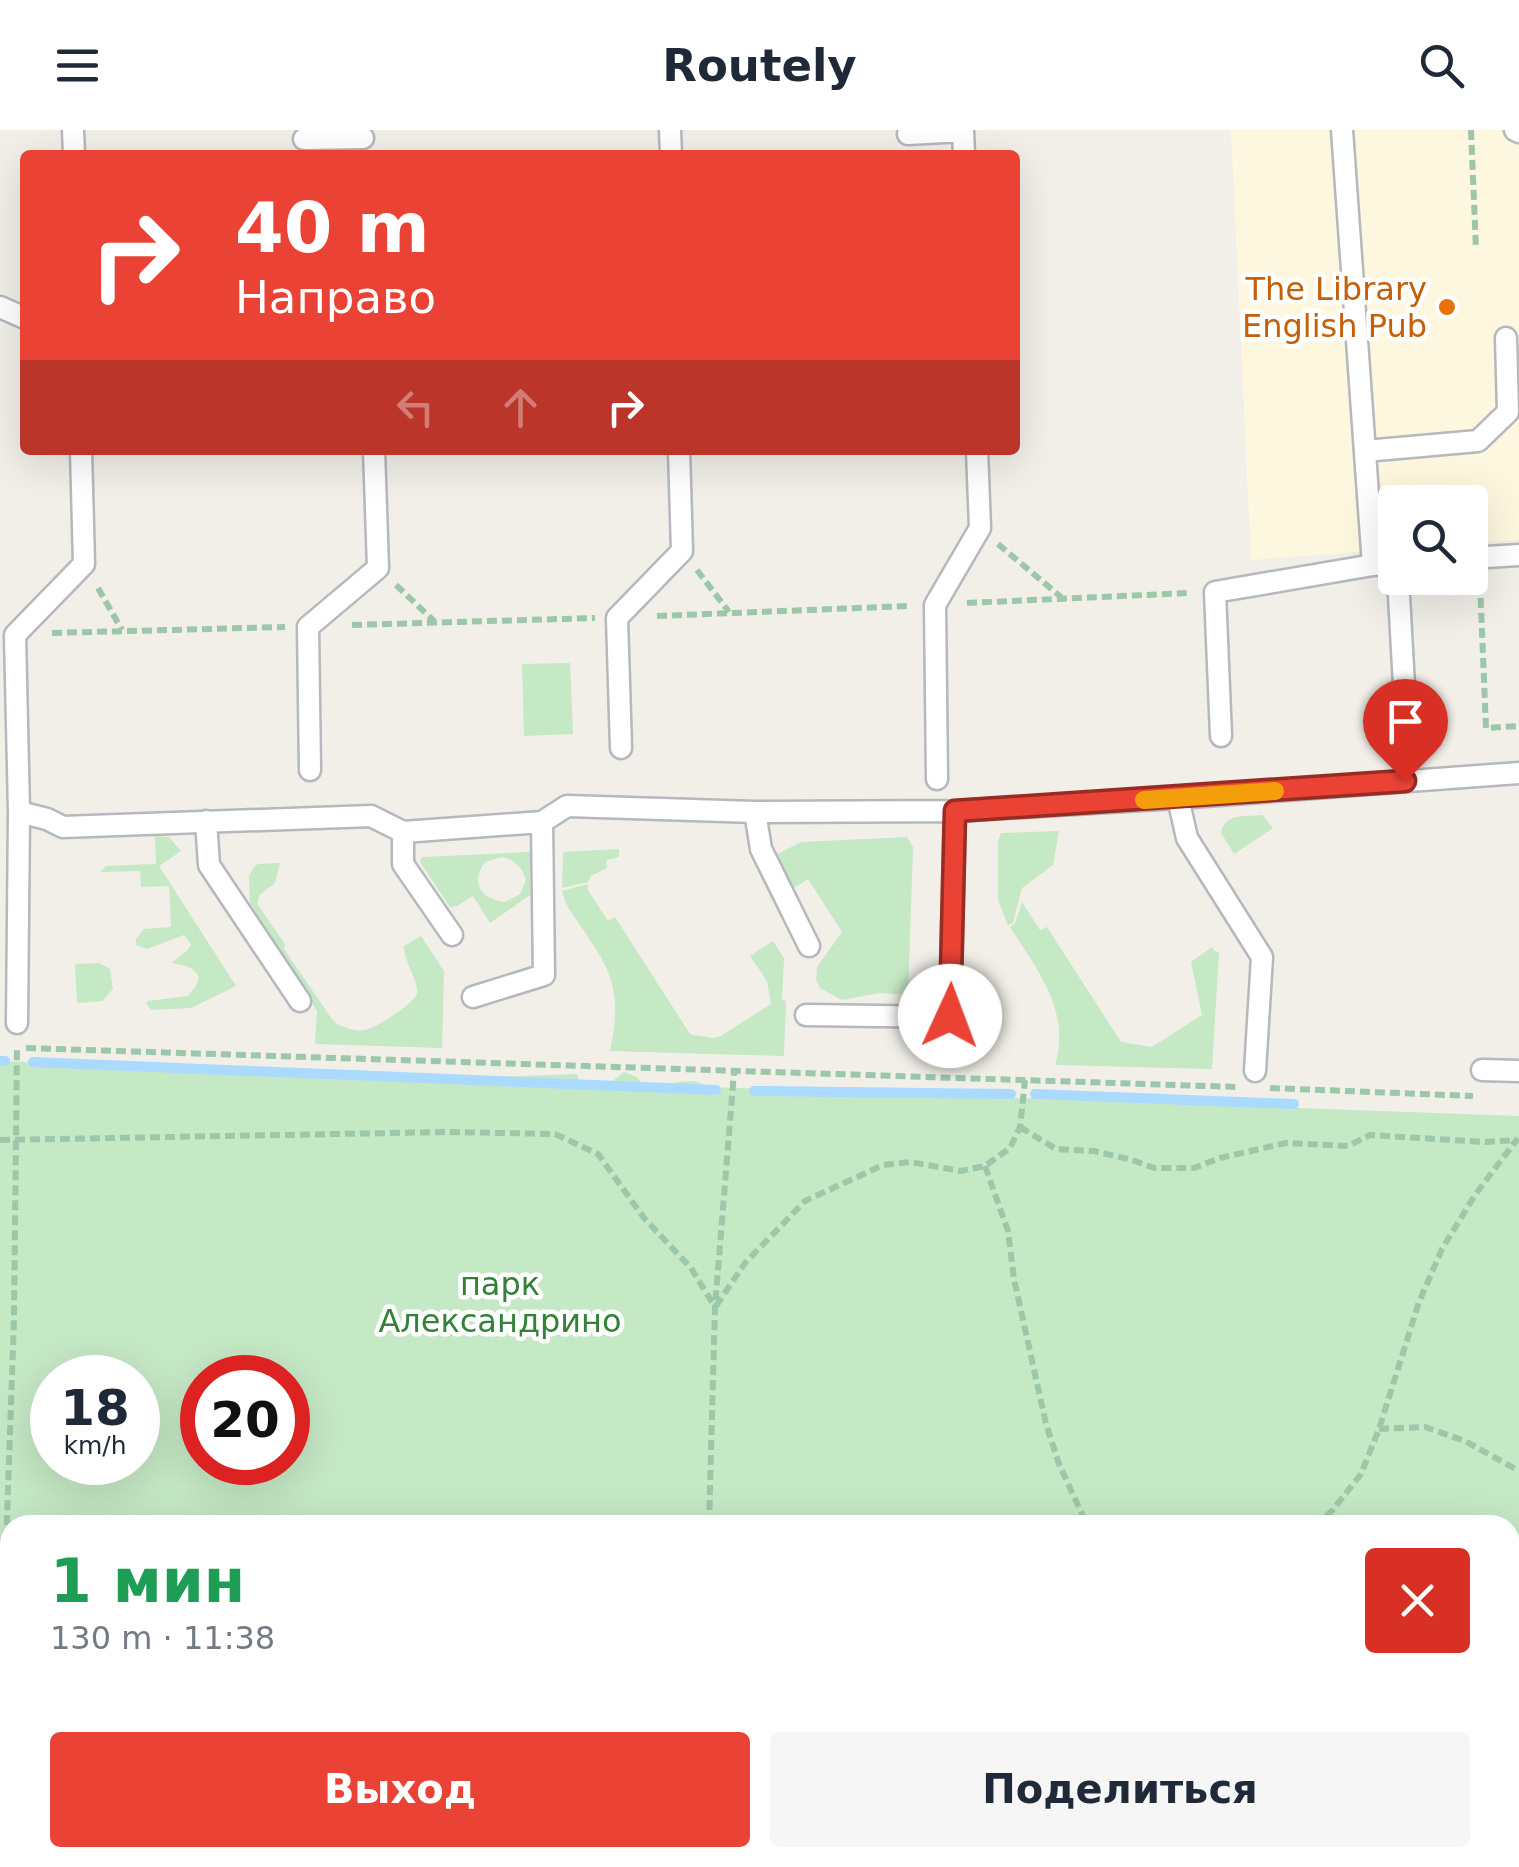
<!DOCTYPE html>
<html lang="ru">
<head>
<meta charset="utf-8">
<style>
  :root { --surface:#fff; --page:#f6f6f7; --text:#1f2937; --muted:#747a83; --accent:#ea4335 }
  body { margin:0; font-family:"DejaVu Sans",sans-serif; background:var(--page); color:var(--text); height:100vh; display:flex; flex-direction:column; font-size:38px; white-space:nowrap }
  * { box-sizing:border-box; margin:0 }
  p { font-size:32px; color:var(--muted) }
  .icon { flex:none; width:55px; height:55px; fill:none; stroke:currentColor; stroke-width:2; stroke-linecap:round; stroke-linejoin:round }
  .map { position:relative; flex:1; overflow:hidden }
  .side { position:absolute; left:0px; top:1385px; width:1520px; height:352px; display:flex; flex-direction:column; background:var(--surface); border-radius:30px 30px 0 0; box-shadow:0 10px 40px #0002 }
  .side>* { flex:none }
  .guide { position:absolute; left:20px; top:20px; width:1000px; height:305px; border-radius:10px; box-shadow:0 10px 40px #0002; background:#ea4335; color:#fff; overflow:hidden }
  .tools { position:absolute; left:1378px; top:355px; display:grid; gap:20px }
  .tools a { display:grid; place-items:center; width:110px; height:110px; border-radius:10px; background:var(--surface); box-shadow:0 10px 40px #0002; font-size:50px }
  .speed { position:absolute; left:30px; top:1225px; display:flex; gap:20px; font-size:50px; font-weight:700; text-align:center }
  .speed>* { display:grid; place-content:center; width:130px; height:130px; border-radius:50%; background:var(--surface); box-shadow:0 10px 40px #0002; line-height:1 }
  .speed small { font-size:25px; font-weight:400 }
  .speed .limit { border:15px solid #d22; background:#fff; color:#111 }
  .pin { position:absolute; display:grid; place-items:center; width:85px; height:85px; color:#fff; margin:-102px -42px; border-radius:50% 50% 50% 0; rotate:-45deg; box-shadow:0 0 10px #0007 }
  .pin .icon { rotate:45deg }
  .me { position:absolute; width:110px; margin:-55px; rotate:2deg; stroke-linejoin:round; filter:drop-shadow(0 0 8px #0008) }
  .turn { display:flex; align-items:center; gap:35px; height:210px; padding:0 50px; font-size:45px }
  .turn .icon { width:130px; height:130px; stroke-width:2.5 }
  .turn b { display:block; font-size:70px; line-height:85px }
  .lanes { display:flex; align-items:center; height:95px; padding:0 50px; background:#0003; justify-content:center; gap:50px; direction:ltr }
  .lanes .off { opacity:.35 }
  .round { display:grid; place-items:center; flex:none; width:105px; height:105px; border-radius:10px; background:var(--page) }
  .summary { display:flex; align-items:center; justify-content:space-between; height:170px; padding:0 50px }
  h1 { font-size:60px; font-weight:800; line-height:75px; color:#1e9e55 }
  .action { display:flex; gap:20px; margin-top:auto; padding:20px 50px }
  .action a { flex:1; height:115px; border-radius:10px; background:var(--accent); color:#fff; font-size:40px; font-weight:800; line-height:115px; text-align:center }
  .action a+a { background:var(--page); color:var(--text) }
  header { display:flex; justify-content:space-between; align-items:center; height:130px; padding:0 50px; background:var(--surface); font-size:45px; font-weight:800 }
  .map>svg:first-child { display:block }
  .commercial { fill:#fef7e0 }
  .green { fill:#c5e8c5; fill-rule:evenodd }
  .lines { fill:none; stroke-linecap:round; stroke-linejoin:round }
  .stream { stroke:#aadaff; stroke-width:10 }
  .lane-casing { stroke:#b5b8bc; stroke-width:25 }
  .path { stroke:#9cc7a9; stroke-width:6; stroke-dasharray:10 5; stroke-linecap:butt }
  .lane { stroke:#fff; stroke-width:20 }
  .route-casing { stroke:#982c22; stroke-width:25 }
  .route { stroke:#ea4335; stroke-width:18 }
  .slow { stroke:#f59e0b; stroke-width:18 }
  .food-dot { fill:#e8710a; stroke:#fff; stroke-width:4 }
  .labels { text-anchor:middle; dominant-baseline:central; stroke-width:9; stroke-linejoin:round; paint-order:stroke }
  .food-label { font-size:32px; fill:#c56008; stroke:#fff; text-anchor:end }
  .park-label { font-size:32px; fill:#348238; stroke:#fff }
</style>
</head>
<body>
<header><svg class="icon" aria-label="menu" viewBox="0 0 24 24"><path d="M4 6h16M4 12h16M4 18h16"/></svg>Routely<svg class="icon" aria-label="search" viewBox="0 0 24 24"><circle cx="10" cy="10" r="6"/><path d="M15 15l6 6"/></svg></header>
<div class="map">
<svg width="1519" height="1737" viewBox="0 0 1519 1737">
  <rect width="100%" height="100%" fill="#f1efe8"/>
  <path class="commercial" d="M1231,0H1519V410L1470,413V372H1395V419L1251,430Z"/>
  <path class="green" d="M570,533L573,604L524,606L522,534Z
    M1262,685L1273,698L1234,724L1221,703C1224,683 1245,687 1262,685Z
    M1059,701L1053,735L1022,758L1013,793L1008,795L998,770V711L1001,703Z
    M155,706L169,707L181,721L159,736L236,856L191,878L151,880L146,873L148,871L188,866L196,856L199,847C194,836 182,835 171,833L187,821L191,814L184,805L147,819L136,815V809L144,799L171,797L169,756L141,757L140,741L101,742L106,736L156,734Z
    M907,707L913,717L908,865L880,863L842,870L820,858L816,850L817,837L842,802L808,749L789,761L770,728L801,712Z
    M619,719V727L606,730L607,738L591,746L588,752L562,758L563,722Z
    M530,722V765L490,793L473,766L457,776L450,777L420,732L422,727ZM502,727C515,730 522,737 526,750L520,764L505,772C481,769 470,753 485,732Z
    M280,733L275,753C268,760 256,763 258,775L285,814L284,819L334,892C342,897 355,902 365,900C375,899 416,872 417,863C418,848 404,833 404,816L421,806L444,841L442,918L315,914L317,881L250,773L249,746L254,737L258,734Z
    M588,754V760L608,791L615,787L690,904L712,908L719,907L771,874L767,851L750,826L773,811L784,828L782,870L786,871L784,926L610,921C626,847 603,832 566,774L562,761Z
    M1022,772L1040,800L1047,797L1121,912L1152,917L1202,885L1191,832L1212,817L1214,821L1219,822L1212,939L1055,935C1071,881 1038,841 1010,797L1015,794Z
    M99,833L110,839L113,859L102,871L77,873L75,834Z
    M0,931L468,948L577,944L579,952L610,953L624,942L637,947L642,954L671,956L673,953C685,951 698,949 707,957L899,964L928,962L938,965L1108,971L1123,969L1130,972L1519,986V1737H0ZM52,1248H138V1332H52ZM202,1248H288V1332H202ZM10,1395H1510V1728H10Z"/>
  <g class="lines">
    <path class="stream" d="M0,931H5
      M33,932L716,960
      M754,961L1011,964
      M1035,964L1294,974"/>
    <defs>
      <path id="lane" d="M73,0L74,25
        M670,0L671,25
        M963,0L964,25
        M1342,0L1373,435
        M1515,0L1519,2
        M908,4L963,1
        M304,9L363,8
        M0,177L25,188
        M1365,321L1478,311L1508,282L1506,208
        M1470,428L1519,425
        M1398,448L1404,555
        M1221,606L1215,462L1373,435L1395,433
        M621,618L617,488L682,421L679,320
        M310,640L308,497L378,438L374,320
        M937,649L935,475L980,398L977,320
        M1178,668L1187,708L1262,827L1255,941
        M19,682L47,689L63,697L371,686L403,702L542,692L567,676L755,682L955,681L1178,668L1519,643
        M755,682L761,719L809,816
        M206,691L209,735L300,871
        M403,702V734L452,805
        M473,867L544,845L542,692
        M806,885L950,887L955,681
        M17,893L19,682L15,505L84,434L81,320
        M1482,940L1519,941"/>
    </defs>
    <use href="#lane" class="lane-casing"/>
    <path class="path" d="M1471,0L1476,119
      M998,414L1061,467
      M697,440L729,482
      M1480,453L1486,598L1519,596
      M396,455L434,491
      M98,458L122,500
      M967,473L1189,463
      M657,486L909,476
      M352,495L595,488
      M52,503L285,497
      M26,918L1238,957
      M1270,958L1473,966
      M1020,997L1056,1019L1094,1021L1132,1030L1154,1038H1194L1220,1028L1286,1013L1348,1016L1370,1005L1485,1012L1516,1010
      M0,1010L448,1002L555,1004L598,1024L644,1088L691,1138L715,1177
      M985,1036L1008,1101L1014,1149L1046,1294L1059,1334L1087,1395
      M716,1176L745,1133L805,1071L883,1035L910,1032L961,1041L985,1036L1010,1018L1020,997L1025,950
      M1379,1299L1425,1297L1465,1311L1519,1341
      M709,1395L715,1177L734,942
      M1314,1395L1332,1381L1361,1344L1379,1299L1419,1172L1442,1119L1475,1065L1518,1008
      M0,1474L10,1475
      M0,1590L14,1188L17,917
      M871,1728L876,1737
      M1262,1728L1269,1737
      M701,1737V1728
      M945,1737L956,1728"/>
    <use href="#lane" class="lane"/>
  </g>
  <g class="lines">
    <defs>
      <path id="route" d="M950,886L955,681L1405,651"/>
    </defs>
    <use href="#route" class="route-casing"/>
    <use href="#route" class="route"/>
    <path class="slow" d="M1144,670L1275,661"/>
  </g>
  <circle class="food-dot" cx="1447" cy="177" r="10"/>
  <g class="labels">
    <g class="food-label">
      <text x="1427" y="159">The Library<tspan x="1427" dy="37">English Pub</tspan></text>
    </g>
    <g class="park-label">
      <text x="500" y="1154">парк<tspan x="500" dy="37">Александрино</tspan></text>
    </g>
  </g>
</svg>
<div class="tools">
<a><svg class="icon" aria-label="search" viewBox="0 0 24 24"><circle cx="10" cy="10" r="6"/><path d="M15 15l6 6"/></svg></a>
</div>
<div class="speed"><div>18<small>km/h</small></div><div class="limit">20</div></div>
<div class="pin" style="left:1405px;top:651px;background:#d93025"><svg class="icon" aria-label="arrive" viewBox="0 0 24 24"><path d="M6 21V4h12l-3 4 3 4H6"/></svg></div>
<svg class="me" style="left:950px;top:886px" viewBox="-20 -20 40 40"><circle r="19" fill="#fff"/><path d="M0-13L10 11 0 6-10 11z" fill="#ea4335"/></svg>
<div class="guide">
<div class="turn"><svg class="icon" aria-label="right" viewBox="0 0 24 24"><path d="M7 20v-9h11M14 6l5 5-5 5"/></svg><div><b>40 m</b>Направо</div></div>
<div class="lanes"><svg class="icon off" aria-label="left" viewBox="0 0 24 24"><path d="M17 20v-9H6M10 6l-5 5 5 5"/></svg><svg class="icon off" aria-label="ahead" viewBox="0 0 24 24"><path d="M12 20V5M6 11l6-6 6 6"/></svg><svg class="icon" aria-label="right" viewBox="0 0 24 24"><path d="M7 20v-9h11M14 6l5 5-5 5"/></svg></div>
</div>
<section class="side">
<div class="summary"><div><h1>1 мин</h1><p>130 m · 11:38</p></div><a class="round" style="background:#d93025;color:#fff"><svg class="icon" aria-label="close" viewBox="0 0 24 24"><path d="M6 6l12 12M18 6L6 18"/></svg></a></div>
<div class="action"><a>Выход</a><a>Поделиться</a></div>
</section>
</div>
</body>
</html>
